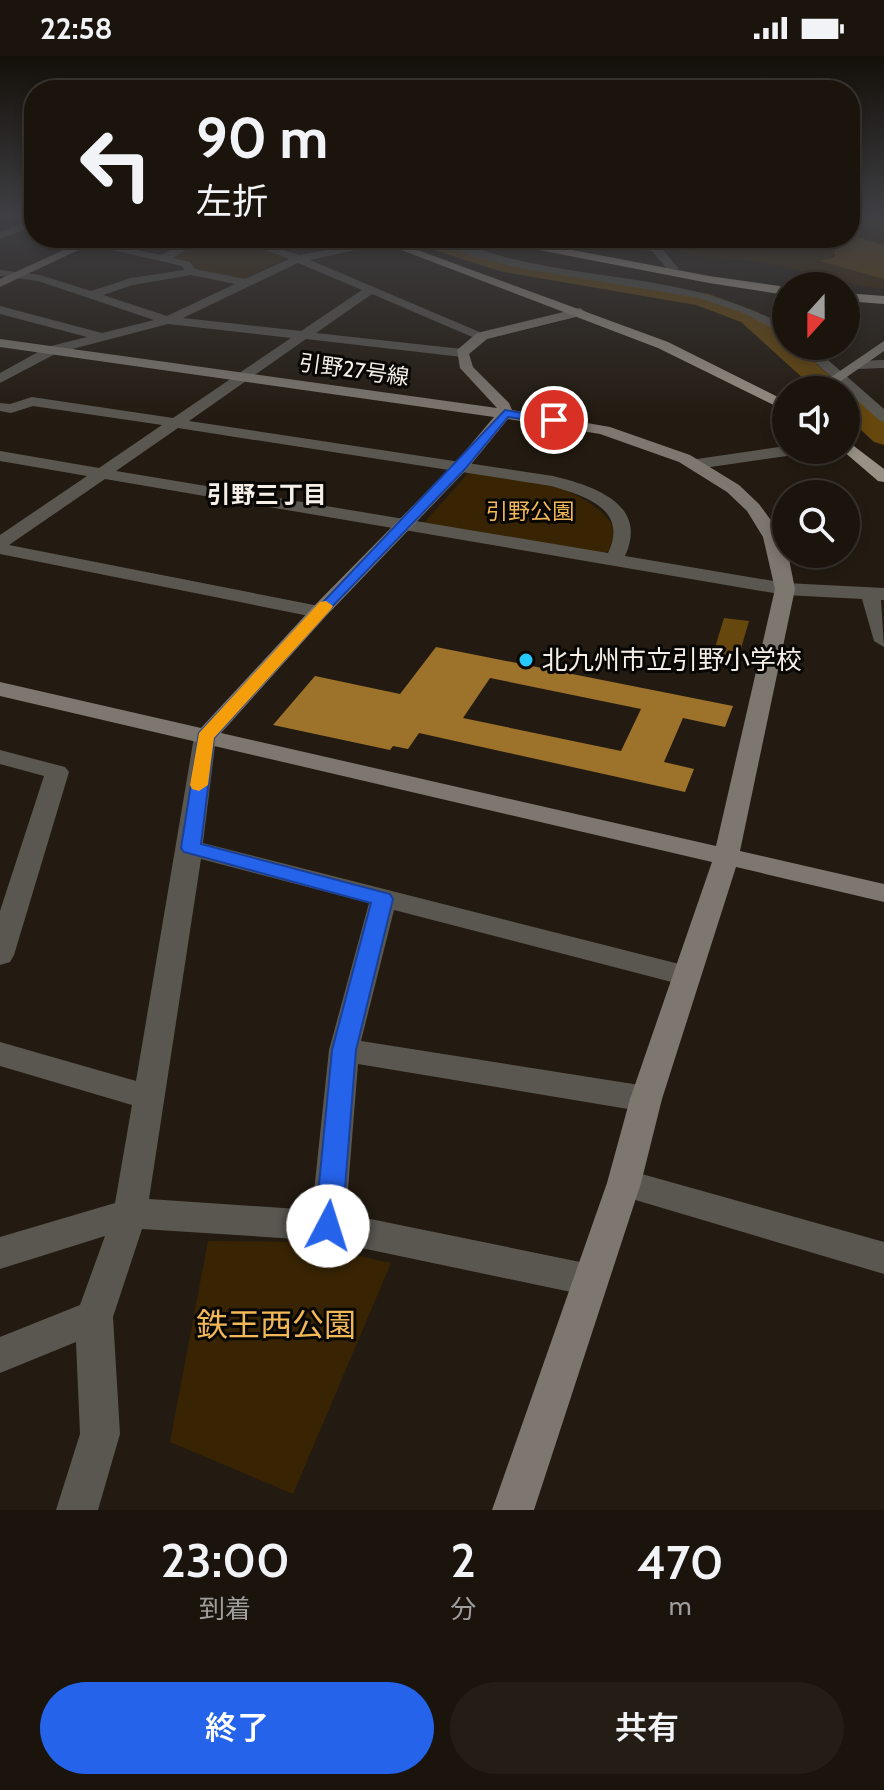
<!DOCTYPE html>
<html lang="ja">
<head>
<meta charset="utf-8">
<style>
  :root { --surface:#1a140d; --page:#231d16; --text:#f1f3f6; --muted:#9f9e9d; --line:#38332e; --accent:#2563eb }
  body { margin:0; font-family:Cabin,"Noto Sans JP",sans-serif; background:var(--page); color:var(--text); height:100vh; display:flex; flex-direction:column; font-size:30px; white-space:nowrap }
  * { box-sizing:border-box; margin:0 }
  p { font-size:26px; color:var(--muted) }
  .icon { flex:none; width:44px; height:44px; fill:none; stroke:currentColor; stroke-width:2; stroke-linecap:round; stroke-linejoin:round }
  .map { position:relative; height:1454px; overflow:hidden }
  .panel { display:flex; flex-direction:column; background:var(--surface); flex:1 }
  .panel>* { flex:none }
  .top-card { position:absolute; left:24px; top:24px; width:836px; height:168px; border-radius:32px; box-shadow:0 4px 12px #0003,0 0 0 2px var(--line); background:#1a140d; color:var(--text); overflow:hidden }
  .needle { width:52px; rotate:201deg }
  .buttons { position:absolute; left:772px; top:216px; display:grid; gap:16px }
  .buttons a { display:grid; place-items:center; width:88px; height:88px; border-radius:50%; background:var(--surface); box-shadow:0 4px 12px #0003,0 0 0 2px var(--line); font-size:40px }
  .pin { position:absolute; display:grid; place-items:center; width:68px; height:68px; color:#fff; margin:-34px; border:4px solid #fff; border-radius:50%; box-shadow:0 2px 8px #0007 }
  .me { position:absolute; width:88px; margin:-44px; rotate:5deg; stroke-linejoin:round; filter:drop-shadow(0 0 6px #0008) }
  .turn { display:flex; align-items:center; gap:28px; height:168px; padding:0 40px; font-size:36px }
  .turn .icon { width:104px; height:104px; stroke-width:2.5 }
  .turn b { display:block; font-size:56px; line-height:68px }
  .eta { display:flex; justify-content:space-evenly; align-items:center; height:136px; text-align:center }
  .eta b { font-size:48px; font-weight:600; line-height:56px }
  .button { display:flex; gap:16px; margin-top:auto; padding:16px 40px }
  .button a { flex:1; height:92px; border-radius:48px; background:var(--accent); color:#fff; font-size:32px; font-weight:600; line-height:92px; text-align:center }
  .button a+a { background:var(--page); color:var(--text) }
  .status { display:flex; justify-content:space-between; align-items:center; height:56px; padding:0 40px; background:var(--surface); direction:ltr }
  .status svg { height:22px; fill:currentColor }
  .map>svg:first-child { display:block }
  .green { fill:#382402 }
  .water { fill:#66470d }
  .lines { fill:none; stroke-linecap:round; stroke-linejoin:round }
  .river { fill:#66470d; fill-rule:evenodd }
  .building { fill:#9d732b; fill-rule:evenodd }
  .street { fill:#5a5751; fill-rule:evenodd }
  .secondary { fill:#7d776f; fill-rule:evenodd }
  .primary { fill:#999185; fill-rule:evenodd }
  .highway { fill:#b1a89a; fill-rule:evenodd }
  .route { fill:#2563eb; stroke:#184099; stroke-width:2 }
  .slow { fill:#f59e0b }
  .poi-dot { fill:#26c9fe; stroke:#090704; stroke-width:3 }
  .labels { text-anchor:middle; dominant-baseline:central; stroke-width:6; stroke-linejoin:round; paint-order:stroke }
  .far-street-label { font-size:22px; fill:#f5efe8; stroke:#090704 }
  .far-park-label { font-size:22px; fill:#f2b756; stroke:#090704 }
  .far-neighbourhood-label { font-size:24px; font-weight:bold; fill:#f5efe8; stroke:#090704 }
  .poi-label { font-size:26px; fill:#f5efe8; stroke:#090704; text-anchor:start }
  .near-park-label { font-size:32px; fill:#f2b756; stroke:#090704 }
</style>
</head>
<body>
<div class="status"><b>22:58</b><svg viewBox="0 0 49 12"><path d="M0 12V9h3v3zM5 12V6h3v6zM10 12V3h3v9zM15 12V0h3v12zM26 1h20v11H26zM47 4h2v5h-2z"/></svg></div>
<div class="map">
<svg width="884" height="1454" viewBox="0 0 884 1454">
  <rect width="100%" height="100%" fill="#231b11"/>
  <path class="green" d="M850,160H884V189L850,179Z
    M666,182H800L835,195V201L822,205L884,223V233C840,228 800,213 757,206C728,201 700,204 672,193Z
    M207,183L253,189L286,202L244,223L194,213L191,207L171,202Z
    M470,415C523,424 582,425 615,472L609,495L602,497L424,467Z
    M208,1185L297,1186L391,1207L293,1438L170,1386Z"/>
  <path class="water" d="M850,179L884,189V223L820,205L835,201V195L800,182H850Z
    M724,562L749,565L738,603L713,598Z"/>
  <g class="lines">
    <path class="river" d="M405,182H435L506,204L709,238L757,256L786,281V290H797L845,334H816L741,266L696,249L503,216L408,186Z
      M846,338L856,340L884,365V389L874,386L846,360Z"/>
  </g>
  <path class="building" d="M436,591L733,650L725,671L683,662L664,706L694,713L685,736L419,677L408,693L393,690L390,694L273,669L315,620L400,638ZM490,622L641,653L621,695L463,662Z"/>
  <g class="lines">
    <path class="street" d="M34,163V170L0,183V176Z
      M193,182H206L173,202L190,206L195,213L245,223L289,203L255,190L218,182L257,184L299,199L387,183V187L310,204L489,280L477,283L372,238L316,277L462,293L469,297L462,301L306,283L189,365L553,420C594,430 649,448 625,500L785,527L884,532V544H881L884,591L874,585L862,543L785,539L105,423L9,489L319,550L329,556L319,562L0,498V479L87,420L0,405V395L99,412L162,369L33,350L11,357L0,355V347L10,348L32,341L173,362L291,282L168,268L57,297L0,327V317L47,291L87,281L0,258V250L102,277L154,264L38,225L0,220V214L40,219L91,235L131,222L184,214L182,210L87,188V184L161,199ZM298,207L362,234L301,275L183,262ZM191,219L235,228L167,260L103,239L133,229ZM178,372L551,430C585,440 629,453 608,497L116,415Z
      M428,182C457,182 488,198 517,204C615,226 693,221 786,270V279L741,256L699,242L520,212L472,200Z
      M569,182L646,188L642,182H653L679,213L669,215L652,195L575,187L561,191L556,188Z
      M797,290H812L884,353V366L879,364Z
      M884,304V312L857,313L850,309L857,305Z
      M786,390V394H802L794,399L697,413L689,408L697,403Z
      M205,674L213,676L216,681L203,787L687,910L697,913L701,920L697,927L687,930L394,854L361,985L646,1030L657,1034L662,1043L657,1052L646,1056L358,1008L346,1158L590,1208L603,1212L608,1224L603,1236L590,1240L328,1185L142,1173L113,1261L120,1378L98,1454H56L80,1378L76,1286L0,1317V1281L80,1249L105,1180L0,1213V1181L115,1147L132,1049L0,1010V986L136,1025L194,681L197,676ZM201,803L369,847L329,994L312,1154L149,1143Z
      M0,694L65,711L69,716L14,899L10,906L0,909V855L44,720L0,708Z
      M624,1113L884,1186V1218L612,1137L607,1127L612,1117Z"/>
    <path class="secondary" d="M90,182H104L0,231V223Z
      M580,252L586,256L584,259L487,283L469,298L473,311L509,347L512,354L610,371L690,399L739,429L759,448L778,474L788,498L795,533L740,795L884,828V846L736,811L662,1043L641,1127L534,1454H492L607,1127L630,1043L712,806L0,640V626L201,672L312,552L456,406L494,361L0,291V283L497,352L460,312L457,294L477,277ZM508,363L600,378L679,406L727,436L747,455L763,481L775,533L716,790L221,677L326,560L468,412Z
      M884,285V295L828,334H812Z"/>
    <path class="primary" d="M370,182H385L668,286L786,345V355L658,292Z
      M846,384L884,413V426L878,425L842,394H846Z"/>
    <path class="highway" d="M477,182L520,184L709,220L786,231V239L709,227Z
      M846,237L884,240V248L846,245Z"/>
  </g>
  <linearGradient id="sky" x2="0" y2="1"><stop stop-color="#130f09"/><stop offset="0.44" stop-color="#3f3f43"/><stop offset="1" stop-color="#3f3f43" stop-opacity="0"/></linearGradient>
  <rect width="884" height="364" fill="url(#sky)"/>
  <path class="route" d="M505,354L560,364L554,368L508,361L466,412L324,559L214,682L201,788L390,838L393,843L356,994L342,1170L338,1178L328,1182L319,1178L315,1170L332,994L371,847L184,796L181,792L199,677Z"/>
  <path class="slow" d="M326,545L333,550L331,553L214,682L208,729L199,735L192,733L190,729L199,677L320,546Z"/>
  <circle class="poi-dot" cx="526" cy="604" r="8"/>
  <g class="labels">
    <g class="far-street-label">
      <text transform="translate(354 314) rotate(8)">引野27号線</text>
    </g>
    <g class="far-park-label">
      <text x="530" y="455">引野公園</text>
    </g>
    <g class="far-neighbourhood-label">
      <text x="267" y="438">引野三丁目</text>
    </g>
    <g class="poi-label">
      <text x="542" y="604">北九州市立引野小学校</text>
    </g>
    <g class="near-park-label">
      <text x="276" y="1268">鉄王西公園</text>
    </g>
  </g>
</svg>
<div class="buttons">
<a><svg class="needle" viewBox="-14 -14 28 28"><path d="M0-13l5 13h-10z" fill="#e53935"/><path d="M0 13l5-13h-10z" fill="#9f9e9d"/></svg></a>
<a><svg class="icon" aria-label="sound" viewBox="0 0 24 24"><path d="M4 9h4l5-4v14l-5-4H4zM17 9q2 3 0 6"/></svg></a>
<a><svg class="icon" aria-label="search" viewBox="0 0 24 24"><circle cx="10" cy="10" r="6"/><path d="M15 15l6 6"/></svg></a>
</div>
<div class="pin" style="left:554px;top:364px;background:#d93025"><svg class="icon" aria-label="arrive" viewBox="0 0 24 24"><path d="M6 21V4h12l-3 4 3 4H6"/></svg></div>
<svg class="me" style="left:328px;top:1170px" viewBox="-20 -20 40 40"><circle r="19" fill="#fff"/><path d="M0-13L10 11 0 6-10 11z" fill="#2563eb"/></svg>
<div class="top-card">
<div class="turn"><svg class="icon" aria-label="left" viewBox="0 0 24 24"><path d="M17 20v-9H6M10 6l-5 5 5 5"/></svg><div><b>90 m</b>左折</div></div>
</div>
</div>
<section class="panel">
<div class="eta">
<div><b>23:00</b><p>到着</p></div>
<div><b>2</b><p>分</p></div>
<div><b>470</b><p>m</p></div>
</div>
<div class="button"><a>終了</a><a>共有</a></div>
</section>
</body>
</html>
